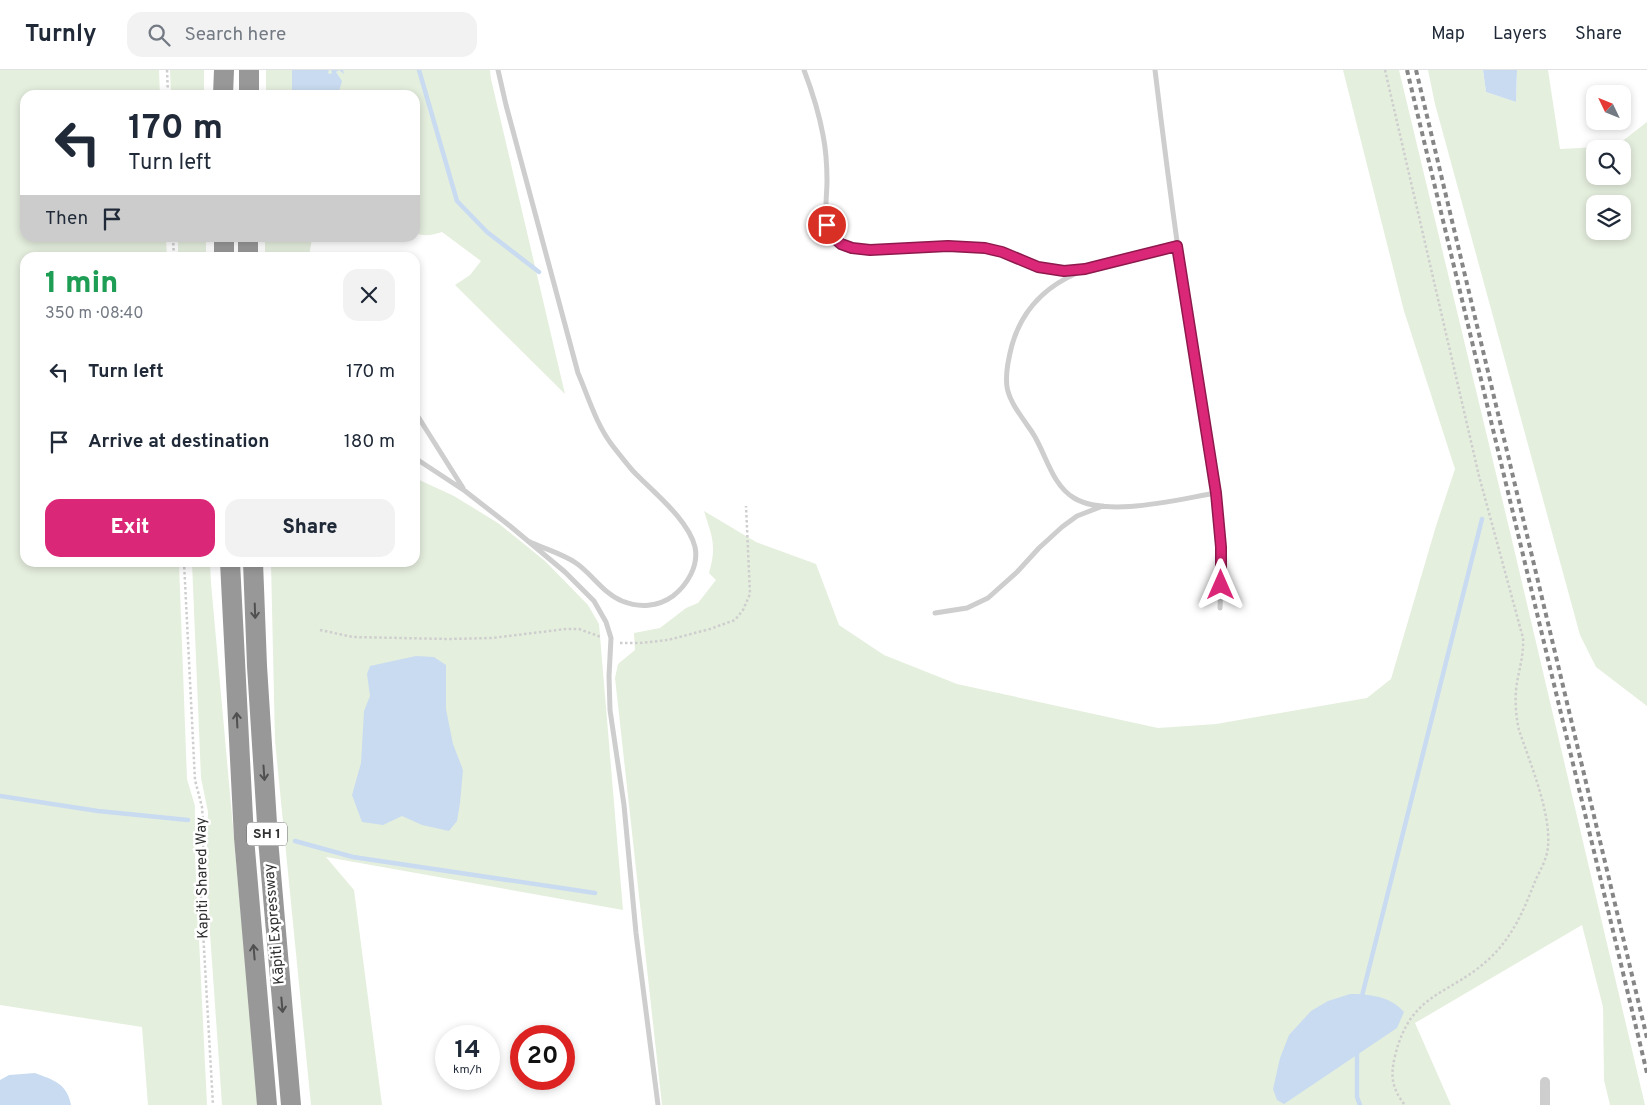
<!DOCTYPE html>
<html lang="en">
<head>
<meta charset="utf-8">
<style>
  :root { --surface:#fff; --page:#f2f2f3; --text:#1f2937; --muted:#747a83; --line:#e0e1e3; --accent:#db2777 }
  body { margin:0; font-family:Overpass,sans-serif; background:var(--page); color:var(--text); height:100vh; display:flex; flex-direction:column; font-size:19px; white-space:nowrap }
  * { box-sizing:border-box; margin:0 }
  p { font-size:16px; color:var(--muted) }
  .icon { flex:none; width:28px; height:28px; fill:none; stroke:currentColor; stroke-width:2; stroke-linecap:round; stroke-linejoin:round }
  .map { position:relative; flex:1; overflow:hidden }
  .panel { position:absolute; left:20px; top:182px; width:400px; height:315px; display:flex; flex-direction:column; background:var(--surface); border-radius:15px; box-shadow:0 2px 8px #0003 }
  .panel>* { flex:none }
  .banner { position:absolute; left:20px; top:20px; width:400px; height:152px; border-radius:15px; box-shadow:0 2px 8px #0003; background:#fff; color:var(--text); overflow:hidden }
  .needle { width:32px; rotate:313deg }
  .buttons { position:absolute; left:1586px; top:15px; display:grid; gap:10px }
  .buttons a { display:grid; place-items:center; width:45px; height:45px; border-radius:10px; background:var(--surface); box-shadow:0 2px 8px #0003; font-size:25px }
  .speed { position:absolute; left:435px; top:955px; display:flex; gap:10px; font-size:25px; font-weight:700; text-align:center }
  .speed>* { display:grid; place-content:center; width:65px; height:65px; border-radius:50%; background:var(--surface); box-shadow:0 2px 8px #0003; line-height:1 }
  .speed small { font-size:12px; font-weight:400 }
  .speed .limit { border:8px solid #d22; background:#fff; color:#111 }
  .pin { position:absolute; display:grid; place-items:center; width:42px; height:42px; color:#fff; margin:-21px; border:2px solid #fff; border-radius:50%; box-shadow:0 1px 5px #0007 }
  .me { position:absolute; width:55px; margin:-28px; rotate:0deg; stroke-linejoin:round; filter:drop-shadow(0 0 4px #0008) }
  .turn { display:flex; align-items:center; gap:18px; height:105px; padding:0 25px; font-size:22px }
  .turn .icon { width:65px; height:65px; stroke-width:2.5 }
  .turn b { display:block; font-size:35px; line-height:42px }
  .then { display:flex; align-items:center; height:48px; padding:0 25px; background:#0003; gap:10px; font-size:19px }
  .round { display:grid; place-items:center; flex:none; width:52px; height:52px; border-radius:15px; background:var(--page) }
  .head { display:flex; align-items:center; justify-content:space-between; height:85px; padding:0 25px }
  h1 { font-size:30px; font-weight:800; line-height:38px; color:#1e9e55 }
  .primary-button { display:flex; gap:10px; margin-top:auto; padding:10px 25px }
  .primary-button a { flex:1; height:58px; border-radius:15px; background:var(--accent); color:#fff; font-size:20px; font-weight:800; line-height:58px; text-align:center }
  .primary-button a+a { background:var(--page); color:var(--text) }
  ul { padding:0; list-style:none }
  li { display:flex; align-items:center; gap:15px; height:70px; padding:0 25px }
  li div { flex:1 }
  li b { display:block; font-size:19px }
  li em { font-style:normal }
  header { display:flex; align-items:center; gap:30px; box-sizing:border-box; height:70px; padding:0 25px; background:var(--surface); border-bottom:1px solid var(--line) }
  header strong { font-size:24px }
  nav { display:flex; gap:28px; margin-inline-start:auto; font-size:18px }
  .search { width:350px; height:45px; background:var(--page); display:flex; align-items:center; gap:12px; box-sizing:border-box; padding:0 18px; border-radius:15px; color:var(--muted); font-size:19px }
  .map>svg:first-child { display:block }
  .green { fill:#e5efde; fill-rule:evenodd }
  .water { fill:#c9dbf0 }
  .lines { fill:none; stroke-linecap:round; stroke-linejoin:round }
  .stream { stroke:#c9dbf0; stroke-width:4.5 }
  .path { stroke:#cecece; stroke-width:2.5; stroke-dasharray:2.5 2.5; stroke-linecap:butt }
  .lane { stroke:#cecece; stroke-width:5 }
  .street { stroke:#cecece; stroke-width:10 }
  .highway { stroke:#989898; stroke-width:20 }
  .rail { stroke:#868686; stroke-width:4; stroke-dasharray:5 4; stroke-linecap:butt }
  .oneway { stroke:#505050 }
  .route-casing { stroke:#8e194d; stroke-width:12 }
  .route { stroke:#db2777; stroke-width:9 }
  .labels { text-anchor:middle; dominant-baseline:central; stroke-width:5; stroke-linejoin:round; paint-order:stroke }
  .shield { fill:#fff; stroke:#6f6f6f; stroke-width:1 }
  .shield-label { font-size:14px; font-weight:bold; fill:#313131 }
  .street-label { font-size:15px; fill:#313131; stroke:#fff }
</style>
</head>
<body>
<header>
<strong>Turnly</strong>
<div class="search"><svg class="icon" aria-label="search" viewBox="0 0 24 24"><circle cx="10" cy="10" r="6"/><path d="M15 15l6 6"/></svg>Search here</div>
<nav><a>Map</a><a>Layers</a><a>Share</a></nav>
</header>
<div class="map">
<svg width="1647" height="1035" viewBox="0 0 1647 1035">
  <rect width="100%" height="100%" fill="#fff"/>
  <path class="green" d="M0,0H159L160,25H25V168H166L167,187L25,188V492L179,493L187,709L195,736V786L207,1035H148L142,957L0,935Z
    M170,0H204V25H171Z
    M266,0H490L491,9L565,324L455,215L470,205L481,191L442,162C433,165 424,167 415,163V25H266Z
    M1343,0H1399L1511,466L1645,1035H1610L1604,1010L1603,937L1582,855L1415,953L1451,1035H662L615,608L618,594L635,580L634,563L660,558L686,538L698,533L716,510L709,503C717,475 712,467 704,441L756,472L816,494L839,555L884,585L957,614L1158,658L1216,654L1367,628L1391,609L1436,456L1455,399L1404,241Z
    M1428,0H1483L1486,22L1516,32L1517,0H1548L1560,79L1616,76L1647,52V636L1596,597L1580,565L1435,34ZM1595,79H1622V106H1595ZM1595,134H1622V161H1595Z
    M178,168H206V187H178Z
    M265,168H312L309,187H265Z
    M415,408L454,426L498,453L545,491L588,535L599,554L623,840L326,787L354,820L382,1035H311L275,671L271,493L415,492Z
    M192,493H210L211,513L258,1035H222L206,806L208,742L201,708Z"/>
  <path class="water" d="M292,0H329L328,3L330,4L332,3L331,0H343L344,4L339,0L336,2L342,11L338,25H332L330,22L326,25H292Z
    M1483,0H1517L1516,32L1486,22Z
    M416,586L434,587L446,595V639L453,674L463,700L460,733L457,751L449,761L422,755L402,746L383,755L362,752L352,725L361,693L364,641L370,626L367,604L370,596Z
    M1350,924C1368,924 1391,926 1404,942L1397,958L1284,1034L1277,1030L1273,1019L1280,988L1289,965L1311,941L1328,931Z
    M35,1003C53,1010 67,1013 71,1035H0V1010L9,1005Z"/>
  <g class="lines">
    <path class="stream" d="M419,0L457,131L487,162L539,202
      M0,726L98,741L188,750
      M295,771L353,787L595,823
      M1361,930L1482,449
      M1357,980V1027L1360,1035"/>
    <path class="path" d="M167,0L168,25
      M1385,0L1479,406L1523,568C1524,588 1518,601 1516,620C1515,633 1516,647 1519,660C1530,693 1551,742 1548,777C1547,788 1541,799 1536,809C1525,837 1514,865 1491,887C1451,926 1411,920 1395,986C1390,1006 1392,1019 1405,1035
      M173,168L174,188
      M184,492L195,710L202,737L204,768L200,809L213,1035
      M320,560L353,567L448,569L492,568L566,559H579L601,567
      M620,573H640L668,570L710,559L735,550L743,540L750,524L746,436"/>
    <path class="lane" d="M498,0L506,35L578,303C588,326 596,354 612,375C619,384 626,393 633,401C653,422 688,449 695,477C699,496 687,515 673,526C658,537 639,538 622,531C604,524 592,504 576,493C561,483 544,479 528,471
      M804,0C812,21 819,43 823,65C826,80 827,96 827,111C827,129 822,151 833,167C843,182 866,180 882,179C916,177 951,173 984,178C997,180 1008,186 1020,191C1040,199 1058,202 1079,200
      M1155,0C1166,92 1178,183 1192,275C1206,362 1225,449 1220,538
      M1177,176C1111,192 1034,198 1012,275C1000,320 1007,326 1032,362C1046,383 1051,414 1074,428C1107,448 1179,429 1216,423
      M415,344L417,345L463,418
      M415,388L465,421L510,456L565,502L594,531L606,552L611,568L609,606L610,640L624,735L636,863L658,1035
      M935,543L967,538L988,528L1017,502L1039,478L1062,457L1077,446L1103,436"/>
    <path class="street" d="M1545,1035V1012"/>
    <path class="highway" d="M223,25L224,0
      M249,25V0
      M224,168V188
      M248,168V188
      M230,492L244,768L267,1035
      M253,492L257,596L268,769L291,1035"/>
    <path class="rail" d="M1407,0L1647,1003
      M1416,0L1647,968"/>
  </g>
  <defs><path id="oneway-shaft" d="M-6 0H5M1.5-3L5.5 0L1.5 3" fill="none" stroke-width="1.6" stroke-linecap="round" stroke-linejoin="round" transform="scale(1.25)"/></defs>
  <g class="oneway">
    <use href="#oneway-shaft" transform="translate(255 541) rotate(88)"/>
    <use href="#oneway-shaft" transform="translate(237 650) rotate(-93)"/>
    <use href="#oneway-shaft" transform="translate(264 703) rotate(86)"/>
    <use href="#oneway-shaft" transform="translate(254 882) rotate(-95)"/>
    <use href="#oneway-shaft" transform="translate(282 935) rotate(85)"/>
  </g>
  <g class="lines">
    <defs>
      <path id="route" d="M827,155L833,167L841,174L852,178L870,180L948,176L985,178L1002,182L1038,197L1064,201L1085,199L1177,176L1216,423L1221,477V515"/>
    </defs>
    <use href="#route" class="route-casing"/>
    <use href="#route" class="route"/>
  </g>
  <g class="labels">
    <rect class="shield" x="247" y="752.5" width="40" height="23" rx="4"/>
    <g class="shield-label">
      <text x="267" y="764">SH 1</text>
    </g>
    <g class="street-label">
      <text transform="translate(203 808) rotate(-91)">Kapiti Shared Way</text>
      <text transform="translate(275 854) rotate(-95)">Kāpiti Expressway</text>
    </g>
  </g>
</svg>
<div class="buttons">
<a><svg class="needle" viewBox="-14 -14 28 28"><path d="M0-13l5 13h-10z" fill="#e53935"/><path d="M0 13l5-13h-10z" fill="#747a83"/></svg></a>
<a><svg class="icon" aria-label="search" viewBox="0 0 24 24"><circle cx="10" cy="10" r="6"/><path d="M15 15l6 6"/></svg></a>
<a><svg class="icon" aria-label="layers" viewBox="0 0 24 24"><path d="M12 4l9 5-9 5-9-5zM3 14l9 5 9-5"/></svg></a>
</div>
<div class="speed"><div>14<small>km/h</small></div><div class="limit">20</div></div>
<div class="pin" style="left:827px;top:155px;background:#d93025"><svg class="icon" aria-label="arrive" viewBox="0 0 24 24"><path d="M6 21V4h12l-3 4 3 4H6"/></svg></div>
<svg class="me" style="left:1221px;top:515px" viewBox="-20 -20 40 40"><path d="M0-17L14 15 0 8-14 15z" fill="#db2777" stroke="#fff" stroke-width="4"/></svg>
<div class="banner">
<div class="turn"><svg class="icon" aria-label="left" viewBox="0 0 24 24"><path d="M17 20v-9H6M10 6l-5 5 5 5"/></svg><div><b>170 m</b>Turn left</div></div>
<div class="then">Then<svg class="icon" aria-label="arrive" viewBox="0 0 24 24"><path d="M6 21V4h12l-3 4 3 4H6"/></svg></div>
</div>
<section class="panel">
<div class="head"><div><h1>1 min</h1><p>350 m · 08:40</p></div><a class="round"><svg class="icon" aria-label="close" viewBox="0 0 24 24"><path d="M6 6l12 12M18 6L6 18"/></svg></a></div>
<ul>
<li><svg class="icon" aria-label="left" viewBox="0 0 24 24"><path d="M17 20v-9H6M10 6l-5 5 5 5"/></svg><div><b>Turn left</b></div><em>170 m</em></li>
<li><svg class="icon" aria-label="arrive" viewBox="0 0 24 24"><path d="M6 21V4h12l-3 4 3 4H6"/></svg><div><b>Arrive at destination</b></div><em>180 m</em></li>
</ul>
<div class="primary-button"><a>Exit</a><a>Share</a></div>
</section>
</div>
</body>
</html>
